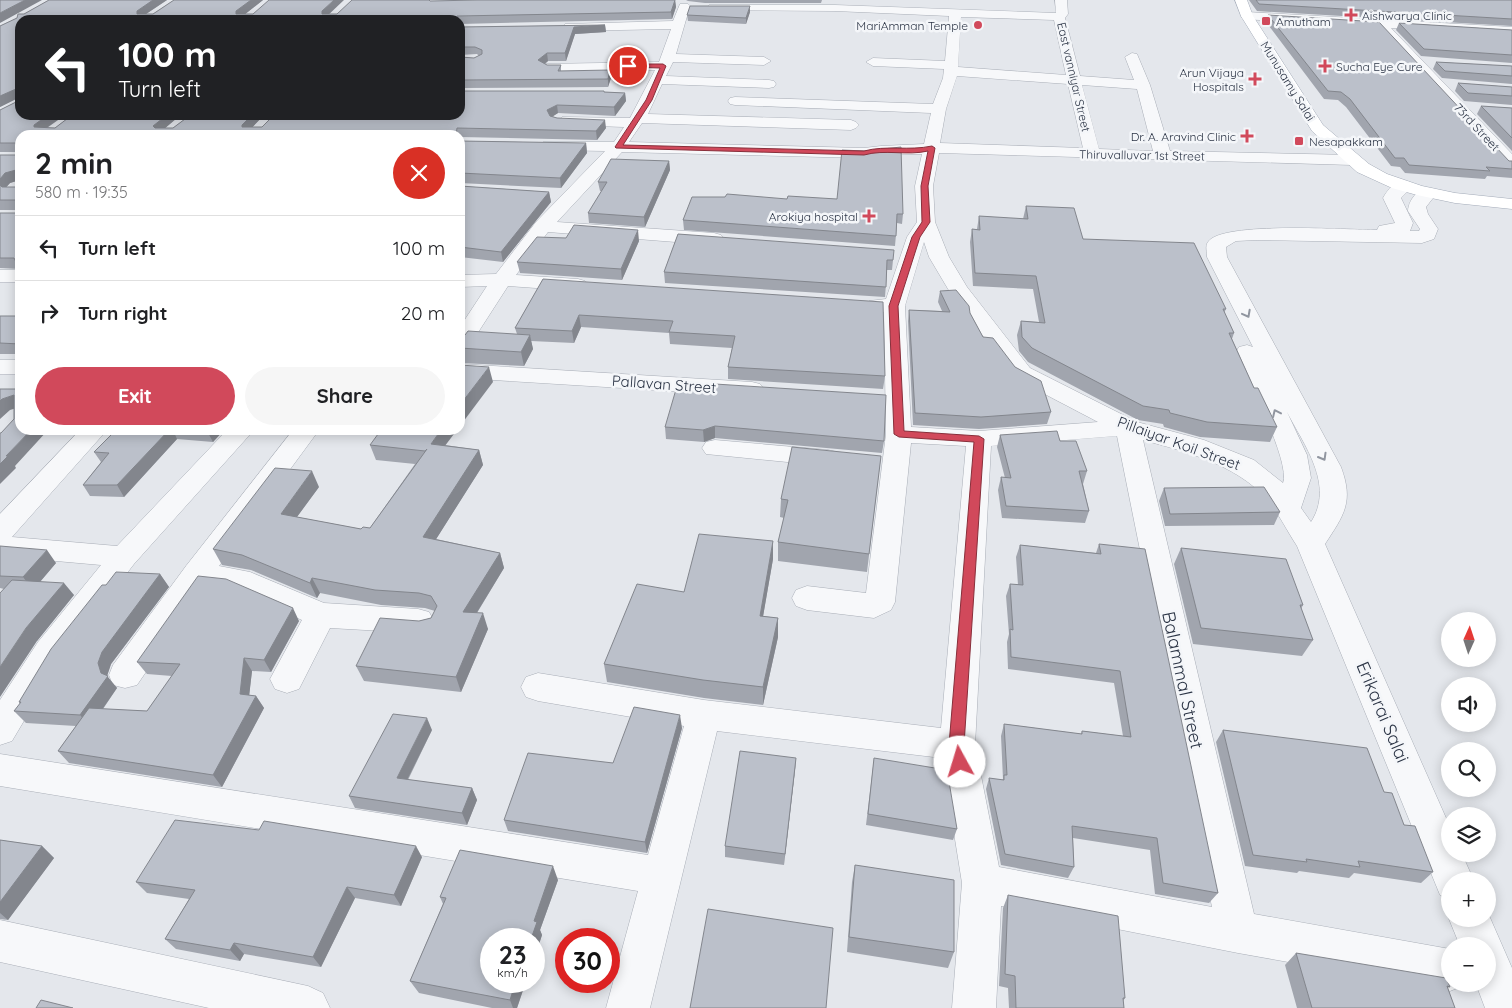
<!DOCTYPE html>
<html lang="en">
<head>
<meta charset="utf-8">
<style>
  :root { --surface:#fff; --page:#f6f6f6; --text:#202124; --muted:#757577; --line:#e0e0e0; --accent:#d1495b }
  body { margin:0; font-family:Quicksand,sans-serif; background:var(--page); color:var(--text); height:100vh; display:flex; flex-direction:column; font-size:19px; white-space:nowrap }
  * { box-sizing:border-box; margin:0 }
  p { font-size:16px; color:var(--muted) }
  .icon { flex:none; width:28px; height:28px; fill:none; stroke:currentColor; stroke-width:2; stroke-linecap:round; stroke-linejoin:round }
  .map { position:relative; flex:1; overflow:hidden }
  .sheet { position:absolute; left:15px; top:130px; width:450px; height:305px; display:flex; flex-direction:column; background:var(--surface); border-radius:15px; box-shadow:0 2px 12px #0003 }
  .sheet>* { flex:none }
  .banner { position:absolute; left:15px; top:15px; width:450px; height:105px; border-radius:15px; box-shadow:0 2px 12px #0003; background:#202124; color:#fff; overflow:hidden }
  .needle { width:32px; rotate:3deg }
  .controls { position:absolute; left:1441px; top:612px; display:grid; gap:10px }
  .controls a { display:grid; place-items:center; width:55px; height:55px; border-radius:50%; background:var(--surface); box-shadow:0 2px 12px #0003; font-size:25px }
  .speed { position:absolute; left:480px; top:928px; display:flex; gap:10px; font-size:25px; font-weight:700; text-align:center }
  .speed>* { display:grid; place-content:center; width:65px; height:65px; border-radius:50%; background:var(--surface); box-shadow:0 2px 12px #0003; line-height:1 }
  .speed small { font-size:12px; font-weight:400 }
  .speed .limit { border:8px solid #d22; background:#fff; color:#111 }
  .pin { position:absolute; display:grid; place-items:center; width:42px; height:42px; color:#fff; margin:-21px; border:2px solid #fff; border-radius:50%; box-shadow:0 1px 5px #0007 }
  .me { position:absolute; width:55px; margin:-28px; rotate:354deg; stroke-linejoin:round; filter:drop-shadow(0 0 4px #0008) }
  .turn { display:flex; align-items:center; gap:18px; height:105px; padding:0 20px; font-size:22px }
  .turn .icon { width:65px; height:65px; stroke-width:2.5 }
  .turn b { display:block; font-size:35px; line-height:42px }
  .round { display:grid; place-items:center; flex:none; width:52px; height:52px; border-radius:26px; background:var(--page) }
  .summary { display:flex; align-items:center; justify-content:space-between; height:85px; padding:0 20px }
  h1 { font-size:30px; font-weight:800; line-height:38px }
  .button { display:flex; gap:10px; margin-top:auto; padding:10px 20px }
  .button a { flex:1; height:58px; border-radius:30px; background:var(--accent); color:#fff; font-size:20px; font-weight:800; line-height:58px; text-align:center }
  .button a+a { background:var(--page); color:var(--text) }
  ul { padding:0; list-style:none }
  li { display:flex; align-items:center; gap:15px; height:65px; padding:0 20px; border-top:1px solid var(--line) }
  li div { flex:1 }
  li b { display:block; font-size:19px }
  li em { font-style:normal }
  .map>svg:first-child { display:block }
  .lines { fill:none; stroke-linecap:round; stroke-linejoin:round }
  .minor-casing { stroke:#a9aeb7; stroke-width:1 }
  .major-casing { stroke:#a3abb8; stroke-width:1 }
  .minor { fill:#f7f8fa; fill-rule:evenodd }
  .major { fill:#fff; fill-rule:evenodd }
  .wall { fill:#a1a5ae; fill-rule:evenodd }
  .shaded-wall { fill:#83868d }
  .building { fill:#bbc0ca; stroke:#83868d }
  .oneway { stroke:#9196a0 }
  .route { fill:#d1495b; stroke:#882f3b }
  .poi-dot { fill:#d1495b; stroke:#f4f6f9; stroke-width:2 }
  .labels { text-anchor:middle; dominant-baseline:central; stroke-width:5; stroke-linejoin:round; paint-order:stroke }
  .far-poi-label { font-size:12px; fill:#2b3445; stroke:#f4f6f9; text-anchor:start }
  .far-street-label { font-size:12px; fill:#2b3445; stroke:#f4f6f9 }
  .street-label { font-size:15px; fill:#2b3445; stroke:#f4f6f9 }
  .near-street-label { font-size:18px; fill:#2b3445; stroke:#f4f6f9 }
</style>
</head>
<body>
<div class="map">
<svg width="1512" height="1008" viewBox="0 0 1512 1008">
  <rect width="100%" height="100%" fill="#e4e7ec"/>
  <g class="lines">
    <defs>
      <path id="minor" d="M1055,0H1067L1068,14L1065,18L1080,76L1134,80L1125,57L1132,53L1137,54L1150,85L1170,151L1352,155L1358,156L1360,160L1358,164L1352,165L939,153L933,186L935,222L949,257L967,287L1030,368L1137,422L1204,440L1254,460L1283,483C1291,462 1246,376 1236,352L1239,347L1247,345L1253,347L1207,257C1207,252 1205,246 1208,242C1221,221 1349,230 1377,230L1379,226L1395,223L1383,198C1389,187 1398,179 1410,182L1413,186L1401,198L1413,223L1410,231H1419L1420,229L1408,211C1409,197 1421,186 1434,189L1437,193L1426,207L1428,214L1438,229L1434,239L1422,243L1257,240L1236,241L1226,247L1227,257L1341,467C1354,502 1344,515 1325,544L1450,827V854H1462L1474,881H1450V899L1440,895L1297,546C1287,531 1278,512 1266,498C1234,464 1187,452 1143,440L1254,914L1450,949V984L1465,985L1450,991L1238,953L1001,906L996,1008H952L962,883L942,758L717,731L650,1008H606L638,891L0,786V754L648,855L684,726L538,701L526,697L521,687L526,677L538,673L704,700L941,728L966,446L911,443L895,602L891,610L874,618L807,610L796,606L792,598L796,590L807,586L866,593L886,434L884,312L869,309L865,305L869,301L886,299L907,237L917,222L915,186L922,154L881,155L864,158L622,152L557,222L714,233L721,235L724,239L721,243L714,245L548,232L516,275L578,279L585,281L588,285L585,289L578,291L508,286L468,348L460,350V327L487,286L460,287V275L496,274L536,222L605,151L549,150L543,148L541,145L543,142H614L624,127L567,125L562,123L559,120L562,117L630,118L655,70L548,71L541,67L543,64L659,62L671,29L569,31L565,30L563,27L565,24L673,21L680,4H688L690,6L676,54L764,57L771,61L764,65L673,62L666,76L769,80L774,81L776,84L774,87L769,88L662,84L648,114L851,120L856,122L859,125L856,128L851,130L642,123L629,142L864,148L881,146L924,144L931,113L735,105L730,104L728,101L730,98L735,97L933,104L943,78L944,69L873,66L866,62L873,58L945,61L949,16L835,11L713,10L709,9L707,7L709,5H835L1056,13ZM961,17L1054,20L1066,75L958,67ZM957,76L1068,84L1083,148L940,143L946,109ZM1082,85L1137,89L1153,151L1099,149ZM924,242L929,257L948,289L1014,378L1098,422L979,431L911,427L905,306ZM1287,412C1304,445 1335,485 1311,522L1301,508L1311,478L1307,455ZM1117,436L1212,907L999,867L975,745L991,446Z
        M1247,12L1512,27V35L1391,28L1512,154V169L1506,168L1377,27L1243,19L1241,16Z
        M0,270H20V282H0Z
        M0,360H20V374H0Z
        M460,364L752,382L760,384L764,389L760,394L752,396L460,378Z
        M80,430H107L12,537L117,546L227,430H254L134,564L60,660L12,741L0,745V700L38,642L101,565L0,556V514Z
        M293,430H319L219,566L250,572L324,603L418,609L429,612L434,621L429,630L418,633L330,628L299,689L287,693L275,689L270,679L302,620L234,590L205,586L137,685L125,688L113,685L109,675L113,665L186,566Z
        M715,440L828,450L837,452L841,458L837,464L828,466L706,454L702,448L706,442Z
        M1488,913L1512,968V1008H1485L1476,984H1488V946H1460L1449,919L1450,916V919H1488Z
        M0,920L308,986L323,993L330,1008H209L0,962Z"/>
      <path id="major" d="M1235,0H1247L1253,16L1323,125L1369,164L1387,174L1422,186L1455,193L1512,199V209L1455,203L1417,195L1392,188L1357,172L1312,131L1241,16Z"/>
    </defs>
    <use href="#minor" class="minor-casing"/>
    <use href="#major" class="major-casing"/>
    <use href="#minor" class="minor"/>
    <use href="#major" class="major"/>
  </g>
  <path class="wall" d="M49,0H167L146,14H153L174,0H263L245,14H337L430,1L675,0L676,7L672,19L460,24V20H20V115H65L47,128H55L72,115H264L252,127H262L605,92L625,93L626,101L615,116L558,113L552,116L557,118L606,128L597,140L460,137V135H20V269L0,268V213H16V210H0V155H16V152H0V110L16,102V99L0,107V26L17,18ZM182,116L186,118L173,128H165L177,118ZM16,181V187H6L10,183Z
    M686,0H822L821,3H705L688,1Z
    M1249,0H1512V26L1257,11Z
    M750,12L746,24L688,21L687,15Z
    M1268,15L1509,161H1512V178L1487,176L1485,179L1405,173L1400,167L1391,166L1346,107L1338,100L1324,99L1266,22Z
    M1399,23L1512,30V63L1421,56L1396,30Z
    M605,25L606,32L575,34L566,61H548L545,64L547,65H561V71L611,78L608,87L460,88V57L474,58L479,56L477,54L460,55V27Z
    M1436,62L1512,66V84L1442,78L1433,69Z
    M1458,83L1512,87V105L1464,101L1455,91Z
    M1481,106L1512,108V151L1477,114Z
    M460,141L586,143L587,153L561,188L460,183Z
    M669,161L670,170L645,227L589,223L588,213L602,191H600L598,182Z
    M460,186L549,192L551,202L503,262L460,257Z
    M725,197L903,214L902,224L897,223L895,246L684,230L683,220Z
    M1026,206L1083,239L1226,309L1224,313L1234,333L1232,339L1254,388L1277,427L1270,442L1200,437L1164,427L1163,424L1138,420L1028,362L1019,351L1017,335L1021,321L1039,322L1033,289L973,286L970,242L972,229H977L979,216L1023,219Z
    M678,234L893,260L892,270H887L885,297L665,283L664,272Z
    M566,238L639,241L622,280L520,273L517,262Z
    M543,279L885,376L883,389L728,379V367L732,348L670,344L669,333L581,327L574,343L531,341L533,349L524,366L460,363V337L517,334L515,328Z
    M940,291L970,313L983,337L1015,367L1051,412L1047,424L979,429L913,425L908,321L909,310L942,311L938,302Z
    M0,316H20V354H0Z
    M714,389L884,441L882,453L715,438L704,442L666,439L665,427Z
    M116,430H224L213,442L177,439L124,497L90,496L83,485L101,462L94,452Z
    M1000,435L1087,471L1083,484L1089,511L1085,523L1002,518L998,490L1001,477L1005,478L997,447Z
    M370,445H445L479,450L483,465L436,539L500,553L504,568L477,613L488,629L461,692L364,681L356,666L419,621L431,618L435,611L425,608L381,605L320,593L317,598L251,570L222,565L213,549L319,487L297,517L361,529L370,528L415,464L376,460Z
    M881,456L867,572L778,561V542L784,518L780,517L781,499Z
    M1164,488L1280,512L1274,525L1165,526L1159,501Z
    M773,541V559L763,616L778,618V637L763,705L704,698L607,682L604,664L684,592Z
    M1099,544L1218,893L1209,903L1155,894L1150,850L1073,838L1074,867L1068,878L1001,865L986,789L989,778L1002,780L1003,779L1001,736L1004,724L1081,734L1082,731L1123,736L1114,683L1008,669L1007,642L1009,634L1006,596L1010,584L1018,585L1016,557L1020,545L1096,553Z
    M0,546L56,563L40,582L74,595L37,641L4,589L0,588Z
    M1181,548L1303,605L1301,609L1313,640L1302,656L1193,644L1174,564Z
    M160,574L169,587L111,664L107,676L117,688L103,709L147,711L172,676L147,674L137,662L299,621L271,672L252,671L249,695L256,696L264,708L222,787L69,763L58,751L76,726L26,723L14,711L20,704L19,702L106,585Z
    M682,728L647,853L508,831L504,820Z
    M432,730L408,780L472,788L477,800L467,825L355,808L349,796Z
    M1223,730L1384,792L1433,872L1421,883L1354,873L1349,878L1299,871L1297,873L1245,866L1216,742Z
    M796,758L795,770L784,865L725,857V846Z
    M874,758L957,829L953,840L866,825Z
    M0,840L42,846L54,858L8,920L0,919Z
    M422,857L401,906L355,898L321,967L244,954L240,961L176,949L165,939L189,899L147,893L136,882Z
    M855,865L954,952L948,968L847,952L852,882Z
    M558,880L540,930L542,935L517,1008H492L419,993L410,981L443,904L440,897Z
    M1008,895L1125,998L1123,1001L1124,1008H1009L1008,988L999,986L1003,908Z
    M1296,953L1450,987L1447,988L1455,1008H1297L1285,965Z"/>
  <path class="shaded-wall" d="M25,0H42L0,23V13Z
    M153,0H167L140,18L137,14V11Z
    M251,0H263L239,19L236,14V11Z
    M334,0H344L324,19L322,14V11Z
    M675,0L676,7L672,19L671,12Z
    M750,6V12L746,24V18Z
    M605,25L606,32L575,34L566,61L565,53L574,27Z
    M547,53L548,61L539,68L538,60Z
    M610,70L611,78L608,87V79Z
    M16,89L20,97L0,107V96Z
    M625,93L626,101L615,116L614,107Z
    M557,105L558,113L549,119L547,110Z
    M48,115H65L39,133L34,127V125Z
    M167,115H182V116L177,118L157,135L153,126Z
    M252,115H264L246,134L242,127V125Z
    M605,120L606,128L597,140L596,131Z
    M586,143L587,153L561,188L560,178Z
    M669,161L670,170L645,227L644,217Z
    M16,170L20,180L10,183L3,191L0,186V179L5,173Z
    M549,192L551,202L503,262L501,252Z
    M638,230L639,241L622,280L621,269Z
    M579,315L581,327L574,343L572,331Z
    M530,335L533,349L524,366L521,352Z
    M489,367L493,382L460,426V405Z
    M14,395L20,407L10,410L0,419V401L2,399Z
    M715,426V438L704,442L703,430Z
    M31,430H48L15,466L16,468L0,484V464L6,456Z
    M169,430H173L177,439L124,497L117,485Z
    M208,430H224L213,442L207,431Z
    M441,430H457L435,459L431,444Z
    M479,450L483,465L428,552L423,537Z
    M312,471L319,487L288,529L281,514Z
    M773,541V559L760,634V616Z
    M47,550L56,563L33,590L23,577Z
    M500,553L504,568L468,627L463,612Z
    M160,574L169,587L111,664L107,676L117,688L90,727L80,715L101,673L98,663L102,652Z
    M312,578L320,593L317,598L310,583Z
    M64,583L74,595L37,641L0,697V667L26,628Z
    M293,608L299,621L271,672L264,660Z
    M483,613L488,629L461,692L456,677Z
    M778,618V637L763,705V687Z
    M244,658L252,671L248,706L240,694Z
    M256,696L264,708L222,787L213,775Z
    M680,715L682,728L647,853L645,842Z
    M427,718L432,730L402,790L397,778Z
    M796,758L795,770L784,865L785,854Z
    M472,788L477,800L467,825L462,813Z
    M42,846L54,858L8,920L0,913V902Z
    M416,846L422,857L401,906L394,895Z
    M553,866L558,880L540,930L542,935L534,960V939H531L534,921Z
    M347,887L355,898L321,967L313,957Z
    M234,943L244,954L240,961L230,950Z
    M516,981H526L517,1008H513L510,1000Z"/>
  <path class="building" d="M0,0H25L0,13Z
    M49,0H153L137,11V14H153L174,0H251L236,11V14H253L269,0H334L322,11V14H337L352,0H429L430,1L477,0H675L671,12L457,16V20H20V115H48L34,125V127L55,128L72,115H167L153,126L155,128H173L189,116L188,115H252L242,125V127H262L274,115H460V91H604V92L625,93L614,107L557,105L547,110L550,116L557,118L605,120L596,131L457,128L456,135H20V262H16L14,258H0V213H16V200H0V185L2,187H16V170L5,173L0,179V155H16V143H0V110L16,102V89L0,96V26L17,18L18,14H24Z
    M1256,0H1512V19L1259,4Z
    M690,6H750L746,18L687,15Z
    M1268,15L1379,22L1509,161H1512V169L1486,167L1490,171L1409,165L1404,158H1395L1350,99L1341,92L1328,91Z
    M1399,23L1512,30V55L1424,49Z
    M605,25L574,27L565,53H547L538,60L547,65H561L558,71L610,70L608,79L460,80V57L474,58L482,54V50L475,47H460V27Z
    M1436,62L1512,66V76L1445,71Z
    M1458,83L1512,87V96L1468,93Z
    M1481,106L1512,108V138Z
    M460,141L586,143L560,178L460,173Z
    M901,147L903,214H897L896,236L683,220L692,197H725L727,194L787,199L788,196L837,199L842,150L865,151Z
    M611,159L669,161L644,217L588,213L607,182H598Z
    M460,186L549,192L501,252L460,247Z
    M1026,206L1074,208L1083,239L1194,243L1226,309H1223L1234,333H1229L1254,388H1258L1277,427L1207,422L1170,413L1169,410L1143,406L1032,348L1022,337L1021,321L1045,323L1036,276L975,273L972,229L980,230L979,216L1028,219Z
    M574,225L638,230L621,269L517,262L537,237L566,238Z
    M678,234L894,250L893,260H887L886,287L664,272Z
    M543,279L883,302L885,376L728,367L735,336L669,332L673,321L579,315L572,331L515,328Z
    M956,290L969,306L970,313L983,337L993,338L1015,367L1041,381L1051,412L981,417L915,413L909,310L950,312L940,291Z
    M0,316H20V344L0,343Z
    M468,331L530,335L521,352L460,348V337L465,335Z
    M460,365L489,367L460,405Z
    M715,384L886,395L884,441L715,426L703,430L665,427L677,386L714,389Z
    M0,389H20V430H31L6,456H8L0,464V433H1L14,419V395L2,399L0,401Z
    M116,430H169L117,485H83L109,453L94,452Z
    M381,430H441L431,444L479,450L423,537L500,553L463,612L483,613L456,677L356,666L380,618L419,621L431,618L437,606L431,596L419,593L375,590L312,578L310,583L242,555L213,549L275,468L312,471L281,514L361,529L363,527L370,528L427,449L425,451L370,445Z
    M1057,431L1060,441H1076L1087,471H1079L1089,511L1006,506L1001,477L1011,478L1000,435Z
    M792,447L881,456L869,554L778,542L788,500L781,499Z
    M1264,487L1280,512L1170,514L1164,488Z
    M699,534L773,541L760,616L778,618L763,687L703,680L604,664L637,584L684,592Z
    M1099,544L1145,549L1218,893L1163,883L1157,838L1072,826L1074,867L1005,854L989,778L1004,780V775H1007L1004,724L1082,734V731L1131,737L1120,671L1011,657L1010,629L1013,630L1010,584L1023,585L1020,545L1101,554Z
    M0,546L47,550L23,577L0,576Z
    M1181,548L1286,559L1303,605H1300L1313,640L1201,628Z
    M116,572L160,574L102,652L98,663L101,673L108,676L80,715L14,711L21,702H19L51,649L102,585H106Z
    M198,576L226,579L293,608L264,660L244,658L240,694L256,696L213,775L58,751L89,708L147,711L180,664L137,662Z
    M12,580L64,583L26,628L0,667V593Z
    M634,707L680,715L645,842L504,820L528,753L613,763Z
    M393,714L427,718L397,778L472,788L462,813L349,796Z
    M1223,730L1367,748L1384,792L1392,793L1404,825L1415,826L1433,872L1358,861L1360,867L1306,859L1307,862L1253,855Z
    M740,751L796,758L785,854L725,846Z
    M874,758L947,770L957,829L868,814Z
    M175,820L259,830L264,821L416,846L394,895L347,887L313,957L234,943L230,950L165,939L195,890L136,882Z
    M0,840L42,846L0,902Z
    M460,850L553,866L534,921L537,922L531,939H491V981H516L510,1000L410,981L446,898L440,897Z
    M855,865L954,880V952L849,937Z
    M1008,895L1118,916L1125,998H1123L1124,1008H1016L1015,976L1005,974Z
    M708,909L833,928L826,1008H690Z
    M1296,953L1446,978L1450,987L1447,986L1455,1008H1312Z
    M41,1000L73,1008H36Z"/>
  <defs><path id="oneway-chevron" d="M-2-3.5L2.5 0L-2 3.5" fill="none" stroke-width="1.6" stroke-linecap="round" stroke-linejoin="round" transform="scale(1.25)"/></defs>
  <g class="oneway">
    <use href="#oneway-chevron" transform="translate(1247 314) rotate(62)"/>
    <use href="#oneway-chevron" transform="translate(1276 413) rotate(-115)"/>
    <use href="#oneway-chevron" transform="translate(1323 457) rotate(60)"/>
  </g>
  <path class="route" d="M626,64H663L666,66L652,100L623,145L864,151C886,145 909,151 932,146L935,148L928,186L930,222L920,237L898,306L904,431L979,436L984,439L964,745L967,762L965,767L960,769L954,767L949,745L974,442L899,437L894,434L889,306L912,237L922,222L921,186L928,151C907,156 885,149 864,155L616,148L615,147L646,100L660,68L628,67Z"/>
  <g class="poi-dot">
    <path d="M1348.5 7.5h5v5h5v5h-5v5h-5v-5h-5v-5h5z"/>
    <rect x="1261" y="16" width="10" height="10" rx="2.5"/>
    <circle cx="978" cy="25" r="5"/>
    <path d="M1322.5 58.5h5v5h5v5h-5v5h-5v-5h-5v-5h5z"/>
    <path d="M1252.5 71.5h5v5h5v5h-5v5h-5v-5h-5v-5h5z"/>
    <path d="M1244.5 128.5h5v5h5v5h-5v5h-5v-5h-5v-5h5z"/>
    <rect x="1294" y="136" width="10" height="10" rx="2.5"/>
    <path d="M866.5 208.5h5v5h5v5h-5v5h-5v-5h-5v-5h5z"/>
  </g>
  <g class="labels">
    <g class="far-poi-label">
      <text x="1362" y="15">Aishwarya Clinic</text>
      <text x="1276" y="21">Amutham</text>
      <text x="968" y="25" text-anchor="end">MariAmman Temple</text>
      <text x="1336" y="66">Sucha Eye Cure</text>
      <text x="1244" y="72" text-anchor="end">Arun Vijaya<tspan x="1244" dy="14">Hospitals</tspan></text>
      <text x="1236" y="136" text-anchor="end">Dr. A. Aravind Clinic</text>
      <text x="1309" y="141">Nesapakkam</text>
      <text x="858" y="216" text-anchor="end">Arokiya hospital</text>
    </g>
    <g class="far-street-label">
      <text transform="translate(1074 77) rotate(77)">East vanniyar Street</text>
      <text transform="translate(1288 81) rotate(58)">Munusamy Salai</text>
      <text transform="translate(1477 127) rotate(47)">73rd Street</text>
      <text transform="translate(1142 155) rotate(1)">Thiruvalluvar 1st Street</text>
    </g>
    <g class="street-label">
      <text transform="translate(664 384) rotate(4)">Pallavan Street</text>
      <text transform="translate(1179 443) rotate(20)">Pillaiyar Koil Street</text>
    </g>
    <g class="near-street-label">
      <text transform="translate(1183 680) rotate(78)">Balammal Street</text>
      <text transform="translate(1383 712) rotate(67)">Erikarai Salai</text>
    </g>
  </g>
</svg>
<div class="controls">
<a><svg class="needle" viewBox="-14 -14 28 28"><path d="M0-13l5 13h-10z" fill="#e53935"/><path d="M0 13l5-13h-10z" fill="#757577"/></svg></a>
<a><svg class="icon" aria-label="sound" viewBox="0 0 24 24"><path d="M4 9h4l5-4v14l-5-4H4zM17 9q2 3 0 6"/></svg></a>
<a><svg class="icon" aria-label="search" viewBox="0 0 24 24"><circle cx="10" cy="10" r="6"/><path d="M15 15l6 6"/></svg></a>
<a><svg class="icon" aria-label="layers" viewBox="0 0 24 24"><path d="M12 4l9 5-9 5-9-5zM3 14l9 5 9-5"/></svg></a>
<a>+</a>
<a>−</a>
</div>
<div class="speed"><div>23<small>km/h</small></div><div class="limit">30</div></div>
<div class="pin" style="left:628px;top:66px;background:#d93025"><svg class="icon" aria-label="arrive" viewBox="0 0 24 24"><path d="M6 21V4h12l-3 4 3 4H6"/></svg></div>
<svg class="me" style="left:960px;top:762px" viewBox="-20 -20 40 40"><circle r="19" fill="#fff"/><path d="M0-13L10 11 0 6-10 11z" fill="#d1495b"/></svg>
<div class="banner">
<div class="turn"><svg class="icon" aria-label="left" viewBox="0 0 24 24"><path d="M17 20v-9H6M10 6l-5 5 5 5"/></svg><div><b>100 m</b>Turn left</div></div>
</div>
<section class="sheet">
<div class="summary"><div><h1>2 min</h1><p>580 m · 19:35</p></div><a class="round" style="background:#d93025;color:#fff"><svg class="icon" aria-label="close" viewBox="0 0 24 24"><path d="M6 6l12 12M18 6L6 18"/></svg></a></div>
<ul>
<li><svg class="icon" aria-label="left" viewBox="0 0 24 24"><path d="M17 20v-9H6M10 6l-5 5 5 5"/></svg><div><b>Turn left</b></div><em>100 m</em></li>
<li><svg class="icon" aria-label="right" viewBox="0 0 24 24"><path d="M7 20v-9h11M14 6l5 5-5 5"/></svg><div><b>Turn right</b></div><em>20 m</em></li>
</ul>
<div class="button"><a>Exit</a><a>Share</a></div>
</section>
</div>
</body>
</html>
